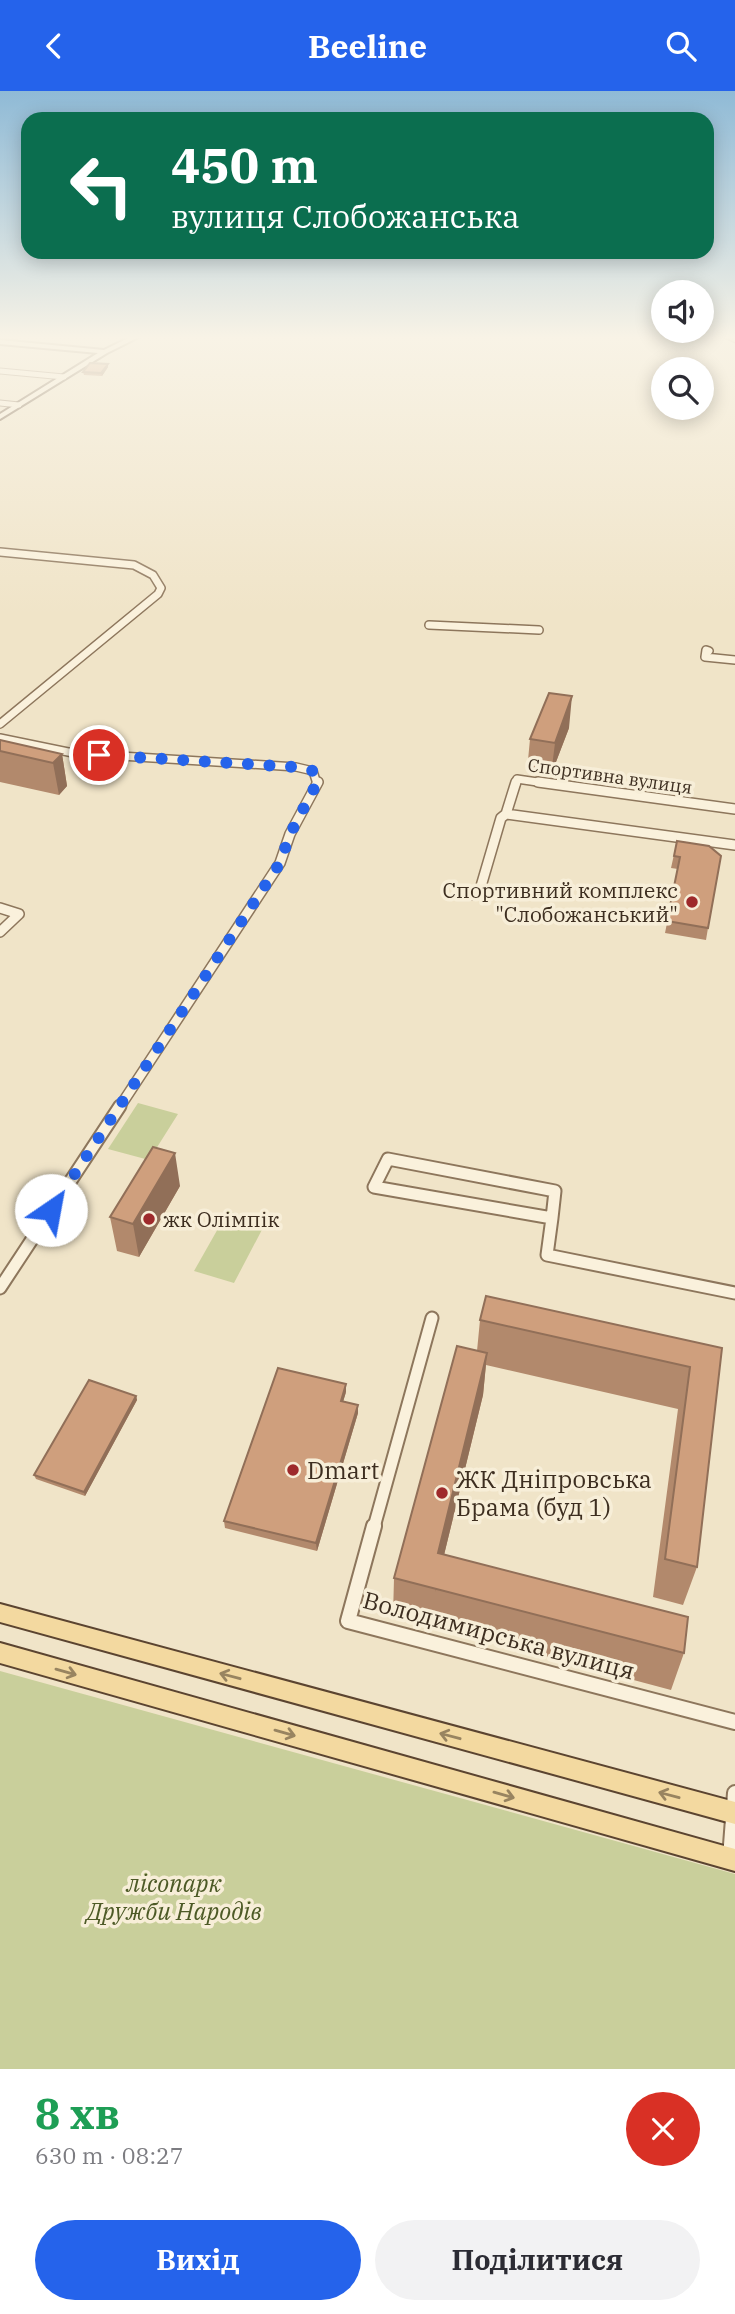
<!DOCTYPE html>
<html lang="uk">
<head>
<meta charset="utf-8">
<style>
  :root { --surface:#fff; --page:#f2f2f3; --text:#2b2b33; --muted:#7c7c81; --accent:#2563eb }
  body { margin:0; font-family:"IBM Plex Serif",serif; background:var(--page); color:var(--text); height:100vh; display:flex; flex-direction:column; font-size:26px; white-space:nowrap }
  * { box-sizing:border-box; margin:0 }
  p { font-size:23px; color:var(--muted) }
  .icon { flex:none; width:38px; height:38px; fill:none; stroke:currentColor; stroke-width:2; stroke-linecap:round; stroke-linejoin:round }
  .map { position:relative; height:1978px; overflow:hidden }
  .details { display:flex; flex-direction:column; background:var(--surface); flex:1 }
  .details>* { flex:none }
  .guide { position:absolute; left:21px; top:21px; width:693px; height:147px; border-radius:21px; box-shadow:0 4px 18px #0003; background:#0b6e4f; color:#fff; overflow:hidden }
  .fabs { position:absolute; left:651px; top:189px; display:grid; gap:14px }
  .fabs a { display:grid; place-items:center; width:63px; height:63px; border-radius:50%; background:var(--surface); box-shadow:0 4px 18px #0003; font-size:35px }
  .pin { position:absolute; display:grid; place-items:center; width:60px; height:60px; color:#fff; margin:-30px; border:4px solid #fff; border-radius:50%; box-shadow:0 2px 7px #0007 }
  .me { position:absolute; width:77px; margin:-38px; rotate:33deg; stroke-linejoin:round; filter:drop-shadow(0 0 5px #0008) }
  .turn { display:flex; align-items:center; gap:24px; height:147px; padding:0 35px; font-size:32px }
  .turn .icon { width:91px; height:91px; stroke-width:2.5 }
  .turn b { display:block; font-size:49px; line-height:60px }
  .round { display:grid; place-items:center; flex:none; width:74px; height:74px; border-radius:37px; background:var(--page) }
  .overview { display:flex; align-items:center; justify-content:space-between; height:119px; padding:0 35px }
  h1 { font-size:42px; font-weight:800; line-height:52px; color:#1e9e55 }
  .action { display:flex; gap:14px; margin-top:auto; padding:14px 35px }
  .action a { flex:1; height:80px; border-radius:42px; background:var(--accent); color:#fff; font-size:28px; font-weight:800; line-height:80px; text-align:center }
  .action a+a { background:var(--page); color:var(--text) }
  header { display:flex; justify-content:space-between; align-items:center; height:91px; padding:0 35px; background:var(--accent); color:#fff; font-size:32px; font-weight:800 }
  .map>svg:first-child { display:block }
  .green { fill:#c9cf9b }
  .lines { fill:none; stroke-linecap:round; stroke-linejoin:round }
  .street-far4-casing { stroke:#8d765c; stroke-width:7 }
  .street-far3-casing { stroke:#8d765c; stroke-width:10 }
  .street-far2-casing { stroke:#8d765c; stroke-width:12 }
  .street-far1-casing { stroke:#8d765c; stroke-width:15 }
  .street-casing { stroke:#8d765c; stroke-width:18 }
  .secondary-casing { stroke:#6f573f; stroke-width:4 }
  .primary-casing { stroke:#5b4430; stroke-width:4 }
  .highway-casing { stroke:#5b4430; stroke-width:3 }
  .street-far4 { stroke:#faf1dc; stroke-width:5 }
  .street-far3 { stroke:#faf1dc; stroke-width:7 }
  .street-far2 { stroke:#faf1dc; stroke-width:9 }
  .street-far1 { stroke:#faf1dc; stroke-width:11 }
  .street { stroke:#faf1dc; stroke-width:14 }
  .secondary { fill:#faf1dc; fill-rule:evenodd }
  .primary { fill:#f3d9a0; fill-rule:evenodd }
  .highway { fill:#e0a458; fill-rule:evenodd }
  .wall { fill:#b2896c }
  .shaded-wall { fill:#916f58 }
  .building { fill:#cf9f7d; stroke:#916f58; stroke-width:2 }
  .oneway { stroke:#988460 }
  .route { stroke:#2563eb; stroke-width:12; stroke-dasharray:0 21.6 }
  .poi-dot { fill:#9e2a2b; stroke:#f7eed8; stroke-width:2.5 }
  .labels { text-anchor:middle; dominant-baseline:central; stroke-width:7; stroke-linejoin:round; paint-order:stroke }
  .far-street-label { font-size:18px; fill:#3d2e20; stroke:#f7eed8 }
  .poi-label { font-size:21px; fill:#3d2e20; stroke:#f7eed8; text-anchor:end }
  .near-poi-label { font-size:24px; fill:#3d2e20; stroke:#f7eed8; text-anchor:start }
  .near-street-label { font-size:24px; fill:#3d2e20; stroke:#f7eed8 }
  .near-park-label { font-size:24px; font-style:italic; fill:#4d5a26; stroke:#f7eed8 }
</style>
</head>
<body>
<header><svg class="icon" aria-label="back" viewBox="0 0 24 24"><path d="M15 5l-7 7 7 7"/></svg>Beeline<svg class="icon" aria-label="search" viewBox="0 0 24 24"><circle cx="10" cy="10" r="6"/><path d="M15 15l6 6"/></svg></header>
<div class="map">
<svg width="735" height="1978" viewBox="0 0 735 1978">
  <rect width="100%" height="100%" fill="#f0e4c8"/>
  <path class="green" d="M138,1012L178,1023L149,1069L108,1058Z
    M228,1120L266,1131L234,1192L194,1180Z
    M0,1580L735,1783V1978H0Z"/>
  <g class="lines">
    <defs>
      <path id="street-far4" d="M0,280L64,286
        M0,312L19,314"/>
      <path id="street-far3" d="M0,461L134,474L153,484L161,497L158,503L0,633
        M429,534L539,539
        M709,560L706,559L705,566L735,569
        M0,647L73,662L296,676L313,680L317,693
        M516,693L517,688L551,693"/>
      <path id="street-far2" d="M538,691L735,718
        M506,723L735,754
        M473,804L479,802L501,727L506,723L516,691
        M0,817L19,823
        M0,841L19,823
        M119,1017L280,772L290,743L318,691"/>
      <path id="street-far1" d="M388,1068L555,1100L552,1127L374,1096Z
        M552,1127L547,1164L735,1202
        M0,1197L120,1015
        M374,1436L432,1227"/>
      <path id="street" d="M374,1435L348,1530L735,1631
        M730,1767L735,1702"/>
      <path id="secondary" d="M128,247H137L107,262L0,328V323L98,262L0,253V249L104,259Z"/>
      <path id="primary" d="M0,1513L735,1711V1733L0,1531Z
        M0,1552L735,1758V1780L0,1572Z"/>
      <path id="highway" d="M726,247H735V251Z"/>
    </defs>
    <use href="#street-far4" class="street-far4-casing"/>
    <use href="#street-far3" class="street-far3-casing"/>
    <use href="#street-far2" class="street-far2-casing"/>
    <use href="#street-far1" class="street-far1-casing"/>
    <use href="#street" class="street-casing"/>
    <use href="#secondary" class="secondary-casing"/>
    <use href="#primary" class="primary-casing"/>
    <use href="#highway" class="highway-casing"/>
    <use href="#street-far4" class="street-far4"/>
    <use href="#street-far3" class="street-far3"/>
    <use href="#street-far2" class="street-far2"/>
    <use href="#street-far1" class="street-far1"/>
    <use href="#street" class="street"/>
    <use href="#secondary" class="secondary"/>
    <use href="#primary" class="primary"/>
    <use href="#highway" class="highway"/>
  </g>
  <path class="wall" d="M108,273V276L102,285L84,284L83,281Z
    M569,637L551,684L527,680L530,648Z
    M0,649L62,663L67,695L59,704L0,691Z
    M677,750L708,837L706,849L665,842L678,778L671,777Z
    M180,1095L139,1166L117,1160L110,1126Z
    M480,1229L722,1257L697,1476L683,1514L653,1506L678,1318L486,1274L483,1304L444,1464L684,1562L671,1599L393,1525L394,1487L477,1260Z
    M346,1301L343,1310L358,1322L317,1460L225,1437L224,1430Z
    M136,1305L137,1309L85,1405L36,1388L34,1384Z"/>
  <path class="shaded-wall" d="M108,273V276L102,285L101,282Z
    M572,605L569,637L551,684L555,652Z
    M62,663L67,695L59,704L53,672Z
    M175,1062L180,1095L139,1166L133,1133Z
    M487,1262L483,1304L435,1501L438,1462Z
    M346,1293V1301L341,1318V1310Z
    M136,1305L137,1309L85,1405L84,1401Z
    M358,1314V1322L317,1460L316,1452Z"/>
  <path class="building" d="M90,272L108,273L101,282L83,281Z
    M549,602L572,605L555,652L530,648Z
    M0,649L62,663L53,672L0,660Z
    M677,750L709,755L721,765L708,837L667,830L680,766L674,765Z
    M153,1056L175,1062L133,1133L110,1126Z
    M486,1205L722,1257L697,1476L665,1468L690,1276L480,1229Z
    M457,1255L487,1262L438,1462L688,1526L684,1562L394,1487Z
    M278,1277L346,1293L341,1310L358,1314L316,1452L224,1430Z
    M89,1289L136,1305L84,1401L34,1384Z"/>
  <defs><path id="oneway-shaft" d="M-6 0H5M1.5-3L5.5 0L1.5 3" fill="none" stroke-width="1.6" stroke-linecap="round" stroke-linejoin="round" transform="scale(1.75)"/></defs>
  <g class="oneway">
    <use href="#oneway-shaft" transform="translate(66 1581) rotate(16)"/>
    <use href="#oneway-shaft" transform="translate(230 1585) rotate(-165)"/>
    <use href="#oneway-shaft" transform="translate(285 1642) rotate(16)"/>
    <use href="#oneway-shaft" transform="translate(450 1645) rotate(-165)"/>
    <use href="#oneway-shaft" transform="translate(504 1704) rotate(16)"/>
    <use href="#oneway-shaft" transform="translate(669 1704) rotate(-165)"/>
  </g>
  <linearGradient id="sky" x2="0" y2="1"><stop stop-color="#8fbad6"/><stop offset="0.47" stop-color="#f8f3e6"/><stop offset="1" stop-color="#f8f3e6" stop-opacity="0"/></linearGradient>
  <rect width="735" height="524" fill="url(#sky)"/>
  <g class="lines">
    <path class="route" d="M51,1119L280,772L290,743L318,690L313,680L296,676L99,664"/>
  </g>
  <g class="poi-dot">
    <circle cx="692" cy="811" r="7"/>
    <circle cx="149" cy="1128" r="7"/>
    <circle cx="293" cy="1379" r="7"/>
    <circle cx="442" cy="1402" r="7"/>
  </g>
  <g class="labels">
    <g class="far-street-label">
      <text transform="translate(610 685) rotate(8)">Спортивна вулиця</text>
    </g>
    <g class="poi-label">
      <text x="678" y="799">Спортивний комплекс<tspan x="678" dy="24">"Слобожанський"</tspan></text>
      <text x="163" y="1128" text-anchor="start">жк Олімпік</text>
    </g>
    <g class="near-poi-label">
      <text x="307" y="1379">Dmart</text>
      <text x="456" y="1388">ЖК Дніпровська<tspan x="456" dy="28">Брама (буд 1)</tspan></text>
    </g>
    <g class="near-street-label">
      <text transform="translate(499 1544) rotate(15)">Володимирська вулиця</text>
    </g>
    <g class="near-park-label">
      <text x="174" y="1792">лісопарк<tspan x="174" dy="28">Дружби Народів</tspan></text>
    </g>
  </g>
</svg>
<div class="fabs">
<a><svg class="icon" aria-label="sound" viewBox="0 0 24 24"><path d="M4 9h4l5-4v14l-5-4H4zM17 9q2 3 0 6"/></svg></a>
<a><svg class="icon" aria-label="search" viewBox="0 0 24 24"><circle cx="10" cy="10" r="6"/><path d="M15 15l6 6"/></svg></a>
</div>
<div class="pin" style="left:99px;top:664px;background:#d93025"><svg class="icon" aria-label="arrive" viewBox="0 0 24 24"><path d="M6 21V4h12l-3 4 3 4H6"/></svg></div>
<svg class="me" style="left:51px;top:1119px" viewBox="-20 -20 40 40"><circle r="19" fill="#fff"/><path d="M0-13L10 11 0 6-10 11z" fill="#2563eb"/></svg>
<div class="guide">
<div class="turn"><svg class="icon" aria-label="left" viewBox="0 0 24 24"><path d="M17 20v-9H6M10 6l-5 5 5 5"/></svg><div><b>450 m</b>вулиця Слобожанська</div></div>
</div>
</div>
<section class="details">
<div class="overview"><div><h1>8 хв</h1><p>630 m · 08:27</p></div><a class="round" style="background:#d93025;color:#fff"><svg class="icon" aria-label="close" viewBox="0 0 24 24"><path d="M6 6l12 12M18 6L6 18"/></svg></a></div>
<div class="action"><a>Вихід</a><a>Поділитися</a></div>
</section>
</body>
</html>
